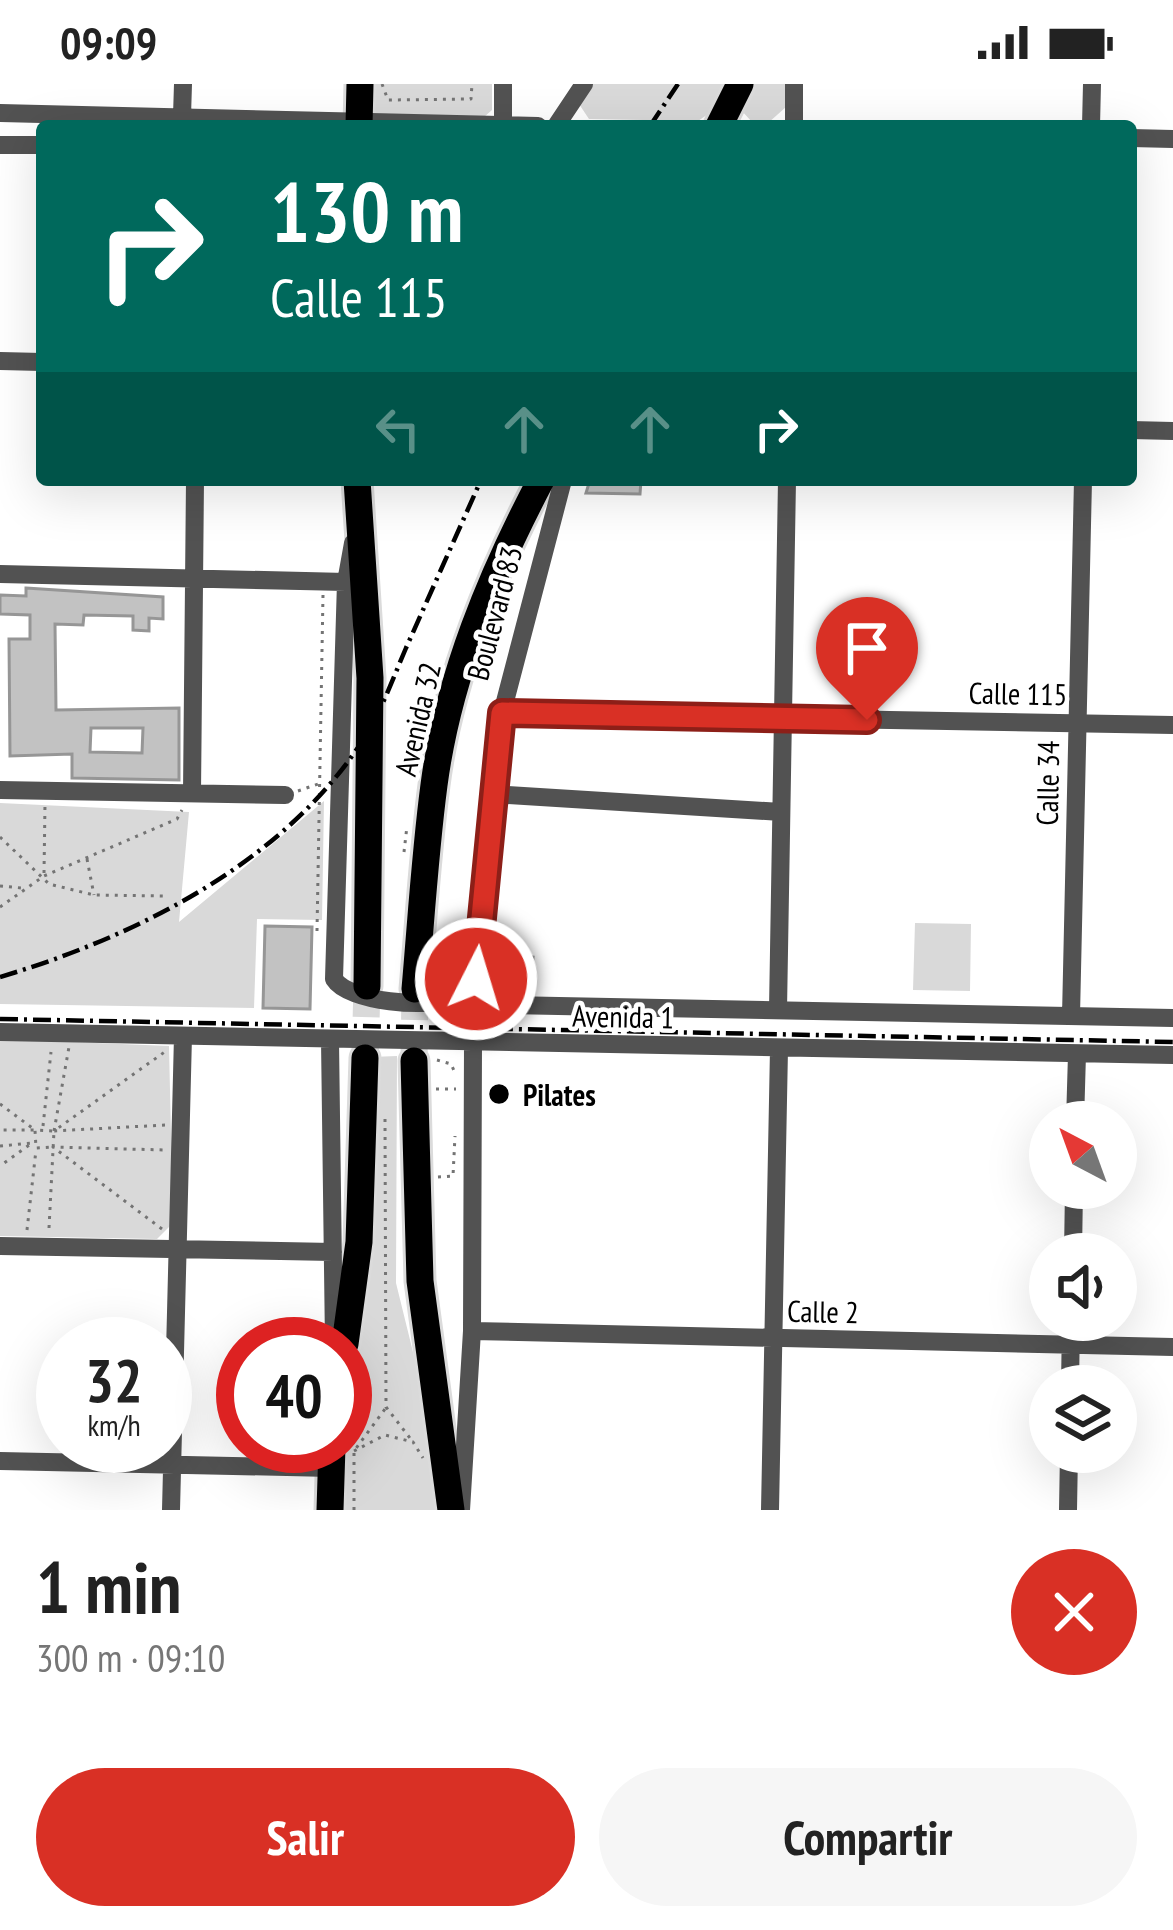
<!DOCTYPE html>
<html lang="es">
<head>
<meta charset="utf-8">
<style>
  :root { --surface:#fff; --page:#f6f6f6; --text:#222; --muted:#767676; --accent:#d93025 }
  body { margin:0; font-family:"PT Sans Narrow",sans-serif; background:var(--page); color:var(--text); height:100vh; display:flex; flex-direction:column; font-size:45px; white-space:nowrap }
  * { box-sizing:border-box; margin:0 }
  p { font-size:39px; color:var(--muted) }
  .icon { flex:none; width:66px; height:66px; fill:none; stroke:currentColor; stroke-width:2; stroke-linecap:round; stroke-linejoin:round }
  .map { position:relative; height:1426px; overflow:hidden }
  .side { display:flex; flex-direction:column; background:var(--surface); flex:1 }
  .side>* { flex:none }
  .banner { position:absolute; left:36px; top:36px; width:1101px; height:366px; border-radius:12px; box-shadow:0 12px 48px #0002; background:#00695c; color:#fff; overflow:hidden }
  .needle { width:78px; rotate:319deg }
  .buttons { position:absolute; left:1029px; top:1017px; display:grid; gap:24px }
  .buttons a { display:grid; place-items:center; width:108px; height:108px; border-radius:50%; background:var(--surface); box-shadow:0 12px 48px #0002; font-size:60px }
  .speed { position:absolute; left:36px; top:1233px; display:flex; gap:24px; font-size:60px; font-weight:700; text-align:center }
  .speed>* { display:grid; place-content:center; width:156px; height:156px; border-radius:50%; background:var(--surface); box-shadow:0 12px 48px #0002; line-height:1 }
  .speed small { font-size:30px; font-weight:400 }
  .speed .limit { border:18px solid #d22; background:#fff; color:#111 }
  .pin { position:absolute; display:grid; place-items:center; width:102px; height:102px; color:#fff; margin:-123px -51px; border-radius:50% 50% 50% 0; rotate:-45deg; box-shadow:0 0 12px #0007 }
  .pin .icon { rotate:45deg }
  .me { position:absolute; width:132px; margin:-66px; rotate:5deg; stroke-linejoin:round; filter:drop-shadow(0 0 9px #0008) }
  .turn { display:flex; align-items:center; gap:42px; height:252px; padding:0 36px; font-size:54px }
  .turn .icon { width:156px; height:156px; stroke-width:2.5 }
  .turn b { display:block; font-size:84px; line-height:102px }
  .lanes { display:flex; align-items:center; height:114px; padding:0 36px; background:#0003; justify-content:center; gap:60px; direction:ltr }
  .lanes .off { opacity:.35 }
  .round { display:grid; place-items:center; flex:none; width:126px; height:126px; border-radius:63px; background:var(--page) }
  .headline { display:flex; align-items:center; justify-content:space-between; height:204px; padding:0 36px }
  h1 { font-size:72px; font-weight:700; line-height:90px }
  .cta { display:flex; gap:24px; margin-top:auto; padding:24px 36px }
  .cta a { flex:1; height:138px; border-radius:72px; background:var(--accent); color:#fff; font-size:48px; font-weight:700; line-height:138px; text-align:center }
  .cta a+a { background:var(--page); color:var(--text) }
  .status { display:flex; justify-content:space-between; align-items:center; height:84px; padding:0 60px; background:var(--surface); direction:ltr }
  .status svg { height:33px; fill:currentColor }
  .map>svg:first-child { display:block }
  .green { fill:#d9d9d9 }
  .building { fill:#c2c2c2; stroke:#969696; stroke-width:3; fill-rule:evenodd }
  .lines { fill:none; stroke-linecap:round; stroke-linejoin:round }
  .highway-tunnel { stroke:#d9d9d9; stroke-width:27; stroke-dasharray:27 14; stroke-linecap:butt }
  .highway-casing { stroke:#dbdbdb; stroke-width:33 }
  .path { stroke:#747474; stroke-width:3; stroke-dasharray:3 6; stroke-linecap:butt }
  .minor { stroke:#525252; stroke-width:18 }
  .highway { stroke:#000; stroke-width:27 }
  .rail { stroke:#000; stroke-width:4.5; stroke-dasharray:18 6 3 6; stroke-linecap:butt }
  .route-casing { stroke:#8d1f18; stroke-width:30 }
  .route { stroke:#d93025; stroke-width:21 }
  .poi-dot { fill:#000; stroke:#fff; stroke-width:4.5 }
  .labels { text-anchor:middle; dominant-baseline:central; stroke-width:9; stroke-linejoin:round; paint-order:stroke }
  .street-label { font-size:30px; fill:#000; stroke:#fff }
  .poi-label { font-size:30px; font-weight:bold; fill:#000; stroke:#fff; text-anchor:start }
</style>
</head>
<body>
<div class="status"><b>09:09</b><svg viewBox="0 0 49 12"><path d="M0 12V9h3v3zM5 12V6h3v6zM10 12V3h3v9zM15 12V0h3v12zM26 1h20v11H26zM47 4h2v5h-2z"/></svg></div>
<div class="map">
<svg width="1173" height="1426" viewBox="0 0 1173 1426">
  <rect width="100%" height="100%" fill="#fff"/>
  <path class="green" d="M368,0H492V26L484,33L368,31Z
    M592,0H727L714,26L698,37L589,35L579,20Z
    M746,0H785L786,23L768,39L752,38L742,27Z
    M324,717L322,836L257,835L254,924L0,920V719L189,728L179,838Z
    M915,839L971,840L970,907L913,906Z
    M0,955L169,962L173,1139L157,1155L0,1152Z
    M397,972L396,1199L444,1394V1426H340L345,1317L367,1184L371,973Z"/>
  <path class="building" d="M590,396H641L640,410L586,409Z
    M26,504L163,513V535L149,534V547L133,546V532L84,531L83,541L55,540L56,626L179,624V696L72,694V670L10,672L9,555H30V531L0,530V511L26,512ZM91,644H143L142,669L90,668Z
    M265,842L312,843L310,925L263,924Z
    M511,871L533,873L530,908H515L508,901Z"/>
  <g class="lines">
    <path class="highway-tunnel" d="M365,974L367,902
      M414,977L415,905"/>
    <defs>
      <path id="highway" d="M359,42L360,0
        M719,42L740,0
        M357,396L370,594L367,902
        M415,905C421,837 425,769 434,701C448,594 491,491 541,396
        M414,977L420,1197L451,1426
        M345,1260L359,1158L365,974
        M330,1426L332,1362"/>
    </defs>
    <use href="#highway" class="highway-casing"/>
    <path class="path" d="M382,0L388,16L471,15L472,0
      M298,707L318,700
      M0,753L49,800L94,811L166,812
      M404,768L407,742
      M87,775L94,811
      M44,789L45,720
      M0,802L22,804
      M0,823L44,792L177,735L182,726
      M317,847L323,511
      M437,877L463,879
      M437,976L451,980L456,991
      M436,1005H456
      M0,1020L35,1046H0
      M385,1035L386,1323L413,1358
      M165,1041L54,1047L166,967
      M43,1042L51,968
      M54,1047L69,963
      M0,1062L32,1059L0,1082
      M438,1093L453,1092L455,1052
      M49,1144L54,1047L35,1046L36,1064L52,1063
      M162,1145L53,1063L165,1066
      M27,1146L36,1066
      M354,1367L385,1351L413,1358L423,1374
      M354,1426V1367L385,1325"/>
    <path class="minor" d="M183,0L182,32L189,40
      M0,29L538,42
      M503,41V0
      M556,42L584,0
      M794,42V0
      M1091,42L1092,0
      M1131,54L1173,55
      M0,61H42
      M0,277L42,278
      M1131,346L1173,347
      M353,459L346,498L334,895C348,918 429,925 453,914C463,910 469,902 476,895
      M0,490L346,498
      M502,629L1173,641
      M0,706L285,711
      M192,709L195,396
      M491,710L781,728
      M476,895L487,915L502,921L1173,934
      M476,895L502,629L563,396
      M778,926L787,396
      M1071,932L1083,396
      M0,948L1173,971
      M330,956L334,1260
      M1075,1038L1077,970
      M0,1162L333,1168
      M1073,1170L1074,1104
      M472,1247L1173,1263
      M1070,1302L1071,1236
      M0,1377L331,1384
      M171,1426L183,952
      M461,1426L472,1247L473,960
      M770,1426L779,965
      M1068,1426L1069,1368"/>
    <use href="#highway" class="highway"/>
    <path class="rail" d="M650,42L678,0
      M0,893C138,852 290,776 368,648C383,622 394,592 406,564C431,508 456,452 481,396
      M0,935L1173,958"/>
  </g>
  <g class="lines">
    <defs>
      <path id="route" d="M476,895L502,629L867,636"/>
    </defs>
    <use href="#route" class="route-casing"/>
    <use href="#route" class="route"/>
  </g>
  <circle class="poi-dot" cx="499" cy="1010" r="12"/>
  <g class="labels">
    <g class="street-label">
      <text transform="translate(494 529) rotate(-75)">Boulevard 83</text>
      <text transform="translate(1018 609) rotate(1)">Calle 115</text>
      <text transform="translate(417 635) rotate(-77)">Avenida 32</text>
      <text transform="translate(1047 699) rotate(-89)">Calle 34</text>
      <text transform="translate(623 932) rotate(1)">Avenida 1</text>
      <text transform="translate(823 1227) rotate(1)">Calle 2</text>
    </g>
    <g class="poi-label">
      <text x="523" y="1010">Pilates</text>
    </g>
  </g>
</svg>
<div class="buttons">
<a><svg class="needle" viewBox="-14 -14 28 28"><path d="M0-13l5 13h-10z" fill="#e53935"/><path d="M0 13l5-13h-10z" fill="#767676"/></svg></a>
<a><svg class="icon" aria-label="sound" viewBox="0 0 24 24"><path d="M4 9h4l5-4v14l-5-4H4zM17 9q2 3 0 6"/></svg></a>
<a><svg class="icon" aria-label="layers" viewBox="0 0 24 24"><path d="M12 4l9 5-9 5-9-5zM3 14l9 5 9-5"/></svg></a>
</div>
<div class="speed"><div>32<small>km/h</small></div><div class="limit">40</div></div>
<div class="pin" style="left:867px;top:636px;background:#d93025"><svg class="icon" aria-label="arrive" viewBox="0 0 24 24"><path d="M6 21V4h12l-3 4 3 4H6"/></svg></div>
<svg class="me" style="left:476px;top:895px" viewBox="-20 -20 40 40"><circle r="17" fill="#d93025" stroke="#fff" stroke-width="3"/><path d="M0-11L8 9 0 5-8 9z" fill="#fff"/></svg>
<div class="banner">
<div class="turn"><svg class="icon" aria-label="right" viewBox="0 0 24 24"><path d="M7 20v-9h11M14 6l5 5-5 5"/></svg><div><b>130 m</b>Calle 115</div></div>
<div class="lanes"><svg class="icon off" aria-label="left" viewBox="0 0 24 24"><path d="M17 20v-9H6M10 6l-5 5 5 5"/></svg><svg class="icon off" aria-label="ahead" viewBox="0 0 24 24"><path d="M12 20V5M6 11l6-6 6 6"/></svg><svg class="icon off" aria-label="ahead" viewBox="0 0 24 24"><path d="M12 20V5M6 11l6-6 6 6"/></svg><svg class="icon" aria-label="right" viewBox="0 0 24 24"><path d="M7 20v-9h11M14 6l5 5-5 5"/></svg></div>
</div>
</div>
<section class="side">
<div class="headline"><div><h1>1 min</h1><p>300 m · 09:10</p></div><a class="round" style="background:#d93025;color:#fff"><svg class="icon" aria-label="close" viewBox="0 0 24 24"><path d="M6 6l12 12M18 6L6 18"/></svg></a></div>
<div class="cta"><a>Salir</a><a>Compartir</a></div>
</section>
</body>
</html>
